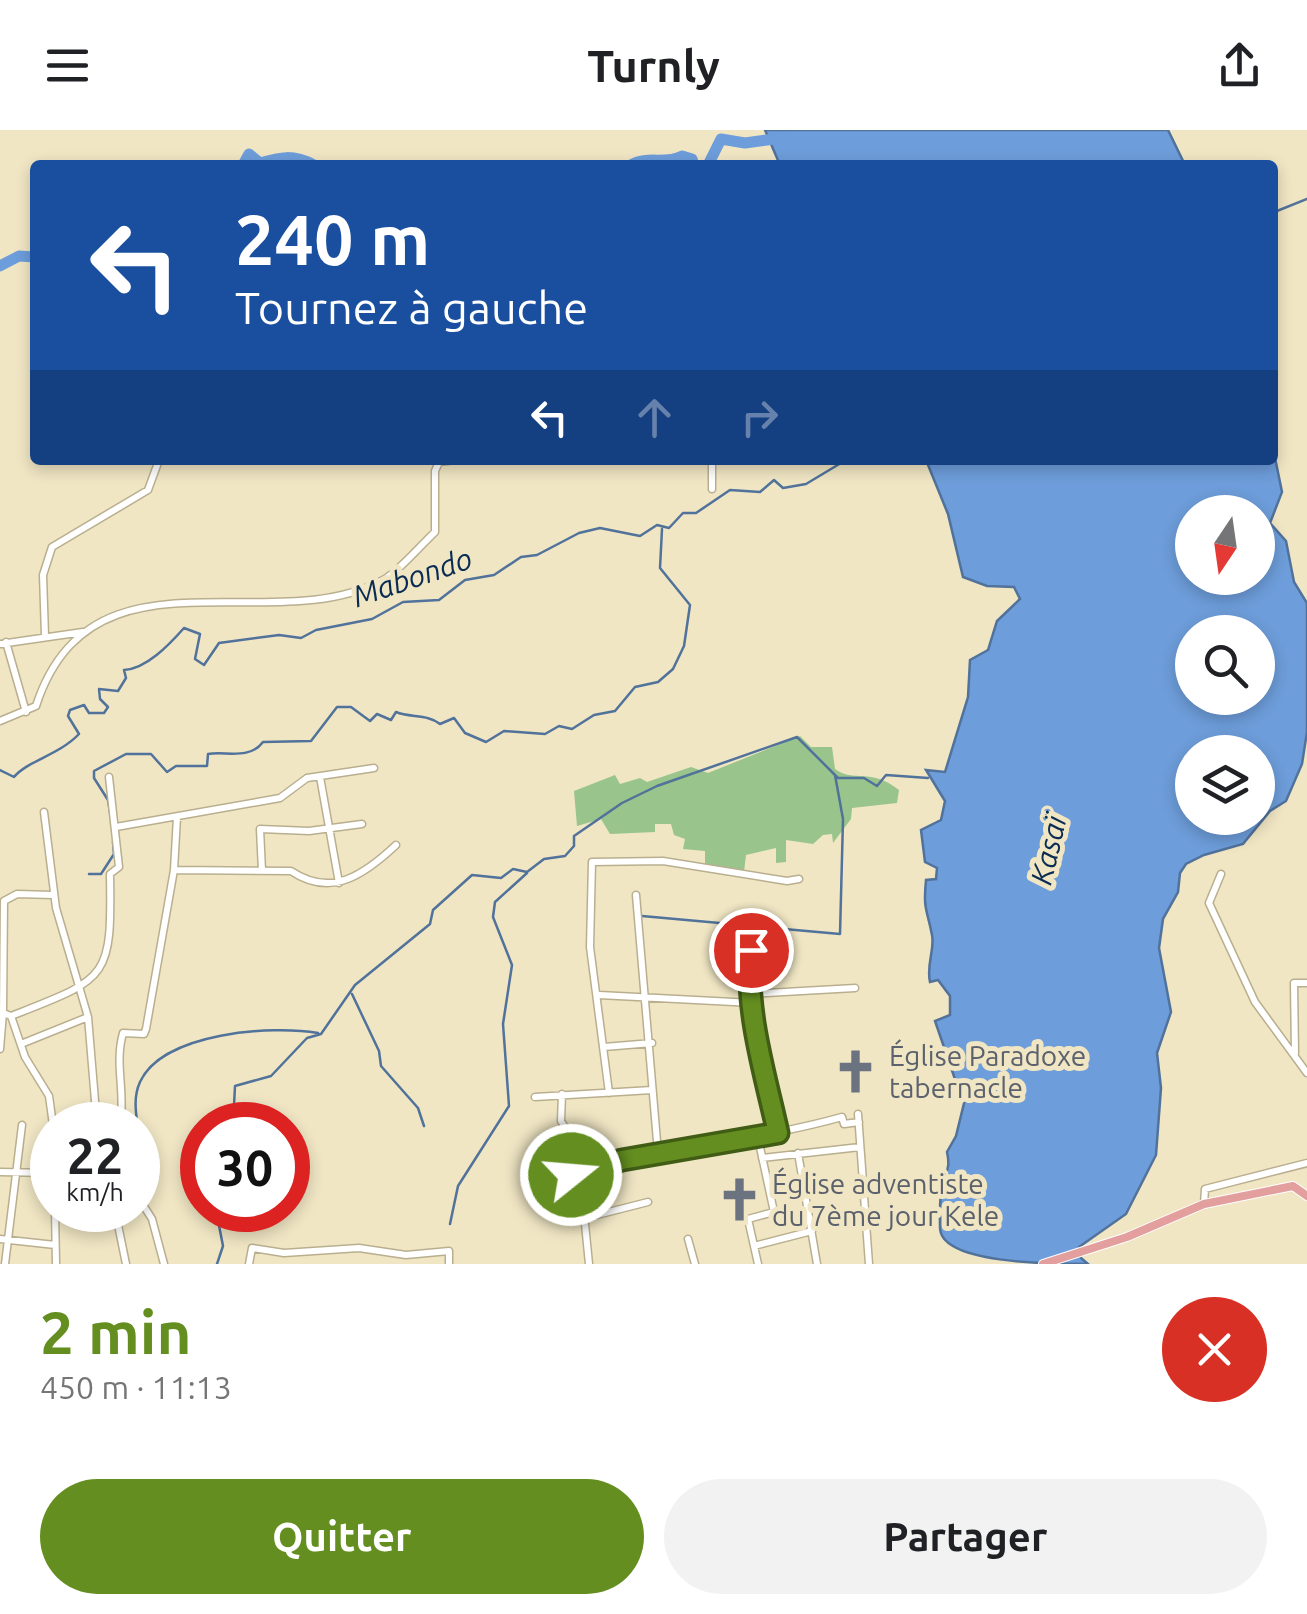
<!DOCTYPE html>
<html lang="fr">
<head>
<meta charset="utf-8">
<style>
  :root { --surface:#fff; --page:#f2f2f2; --text:#202124; --muted:#757577; --accent:#648f20 }
  body { margin:0; font-family:Ubuntu,sans-serif; background:var(--page); color:var(--text); height:100vh; display:flex; flex-direction:column; font-size:38px; white-space:nowrap }
  * { box-sizing:border-box; margin:0 }
  p { font-size:32px; color:var(--muted) }
  .icon { flex:none; width:55px; height:55px; fill:none; stroke:currentColor; stroke-width:2; stroke-linecap:round; stroke-linejoin:round }
  .map { position:relative; height:1134px; overflow:hidden }
  .sheet { display:flex; flex-direction:column; background:var(--surface); flex:1 }
  .sheet>* { flex:none }
  .top-card { position:absolute; left:30px; top:30px; width:1248px; height:305px; border-radius:10px; box-shadow:0 5px 15px #0003; background:#1a4fa0; color:#fff; overflow:hidden }
  .needle { width:65px; rotate:193deg }
  .controls { position:absolute; left:1175px; top:365px; display:grid; gap:20px }
  .controls a { display:grid; place-items:center; width:100px; height:100px; border-radius:50%; background:var(--surface); box-shadow:0 5px 15px #0003; font-size:50px }
  .speed { position:absolute; left:30px; top:972px; display:flex; gap:20px; font-size:50px; font-weight:700; text-align:center }
  .speed>* { display:grid; place-content:center; width:130px; height:130px; border-radius:50%; background:var(--surface); box-shadow:0 5px 15px #0003; line-height:1 }
  .speed small { font-size:25px; font-weight:400 }
  .speed .limit { border:15px solid #d22; background:#fff; color:#111 }
  .pin { position:absolute; display:grid; place-items:center; width:85px; height:85px; color:#fff; margin:-42px; border:5px solid #fff; border-radius:50%; box-shadow:0 2px 10px #0007 }
  .me { position:absolute; width:110px; margin:-55px; rotate:73deg; stroke-linejoin:round; filter:drop-shadow(0 0 8px #0008) }
  .turn { display:flex; align-items:center; gap:35px; height:210px; padding:0 40px; font-size:45px }
  .turn .icon { width:130px; height:130px; stroke-width:2.5 }
  .turn b { display:block; font-size:70px; line-height:85px }
  .lanes { display:flex; align-items:center; height:95px; padding:0 40px; background:#0003; justify-content:center; gap:50px; direction:ltr }
  .lanes .off { opacity:.35 }
  .round { display:grid; place-items:center; flex:none; width:105px; height:105px; border-radius:52px; background:var(--page) }
  .overview { display:flex; align-items:center; justify-content:space-between; height:170px; padding:0 40px }
  h1 { font-size:60px; font-weight:600; line-height:75px; color:var(--accent) }
  .cta { display:flex; gap:20px; margin-top:auto; padding:20px 40px }
  .cta a { flex:1; height:115px; border-radius:60px; background:var(--accent); color:#fff; font-size:40px; font-weight:600; line-height:115px; text-align:center }
  .cta a+a { background:var(--page); color:var(--text) }
  header { display:flex; justify-content:space-between; align-items:center; height:130px; padding:0 40px; background:var(--surface); font-size:45px; font-weight:600 }
  .map>svg:first-child { display:block }
  .green { fill:#99c48b }
  .water { fill:#6d9dda; stroke:#51729a; stroke-width:2.5; fill-rule:evenodd }
  .lines { fill:none; stroke-linecap:round; stroke-linejoin:round }
  .stream { stroke:#51729a; stroke-width:2.5 }
  .river { stroke:#6d9dda; stroke-width:11 }
  .minor-casing { stroke:#b9af8f; stroke-width:9 }
  .major-casing { stroke:#fff; stroke-width:10 }
  .minor { stroke:#fff; stroke-width:6 }
  .major { stroke:#e29f9d; stroke-width:8 }
  .route-casing { stroke:#415d15; stroke-width:25 }
  .route { stroke:#648f20; stroke-width:18 }
  .labels { text-anchor:middle; dominant-baseline:central; stroke-width:10; stroke-linejoin:round; paint-order:stroke }
  .worship-label { font-size:28px; fill:#5b616d; stroke:#f0e6c4; text-anchor:start }
  .water-label { font-size:30px; font-style:italic; fill:#0a2c53; stroke:#f0e6c4 }
</style>
</head>
<body>
<header><svg class="icon" aria-label="menu" viewBox="0 0 24 24"><path d="M4 6h16M4 12h16M4 18h16"/></svg>Turnly<svg class="icon" aria-label="share" viewBox="0 0 24 24"><path d="M12 15V3M7 8l5-5 5 5M5 13v7h14v-7"/></svg></header>
<div class="map">
<svg width="1307" height="1134" viewBox="0 0 1307 1134">
  <rect width="100%" height="100%" fill="#f0e6c4"/>
  <path class="green" d="M800,606L811,617H832L835,639C854,653 870,637 899,660L897,673L852,678L851,689L833,713L832,704L823,705L813,714L786,710V732L776,733V718L746,725L744,742L705,736V721L683,719L685,709L674,705L671,694H655V702L610,704L601,689L577,696L574,661L615,645L620,654L640,648L647,652L691,637L708,643Z"/>
  <path class="water" d="M765,0H1168L1185,35H780Z
    M1273,318L1282,362L1270,393L1286,411L1294,452L1307,473V602L1302,634L1286,671L1270,681L1243,714L1204,725L1186,734L1180,743L1178,762L1163,789L1159,818L1171,882L1157,923L1161,958L1156,1025L1126,1084L1079,1117L1081,1128L1088,1134C1051,1134 939,1134 940,1097C940,1085 939,1070 942,1059C945,1042 951,1040 947,1022L956,1006L966,965L957,955L935,891L950,885V866L938,850L930,852C926,835 935,819 932,805C927,779 923,780 926,750L936,749L937,738L925,732L921,700L941,690L945,671L926,640L945,642L968,567L970,530L988,520L997,491L1020,469L1014,457L987,456L963,447L948,384L926,330H1272ZM1192,382H1258V448H1192ZM1192,502H1258V568H1192ZM1192,622H1258V688H1192Z"/>
  <g class="lines">
    <path class="stream" d="M1272,83L1307,69
      M857,330H859
      M0,640L14,647C27,631 59,625 79,604L68,586L70,580L84,575L89,583H104L108,577L100,569L99,559L118,561L126,548L124,540C146,539 169,515 184,498L200,504L195,529L204,535L219,513L279,505L301,508L316,500L372,489L403,472L439,470L465,450L494,445L521,427L537,425L579,403L600,398L640,406L657,395L669,398L683,383H696L730,360L760,362L774,350L783,358L806,354L846,330
      M112,694L108,670L94,648V641L126,624H151L167,642L176,636H207L208,624C225,621 250,630 263,612L311,611L337,577H351L370,591L377,584L391,590L396,582C410,588 428,584 440,594L454,588L465,603L486,612L504,601L545,604L559,596L572,599L594,585L615,581L635,557L658,552L673,539L684,516L690,475L660,438L662,399
      M89,744H101L114,724L113,712
      M642,786L840,804L843,689L835,645
      M352,864L379,921L381,936L418,978L424,996
      M233,995L235,956L271,946L307,908L321,904L355,855L430,794L433,780L472,745L501,748L513,739L527,742L544,729L565,726L574,716V706L622,673L657,656L797,607L838,648H864L877,656L886,645L928,648
      M138,1034C145,1006 128,978 140,952C163,902 273,895 318,903
      M216,1080L223,1116L217,1134
      M450,1094L458,1056L509,976L503,894L512,835L493,787L495,772L527,743"/>
    <path class="river" d="M243,35L249,24L260,33C280,27 293,24 314,35
      M631,35C647,25 665,35 682,26L692,29L694,35
      M708,35L721,9L745,13L781,8
      M0,136L19,126L35,127"/>
    <defs>
      <path id="minor" d="M712,359V330
        M45,506L43,445L52,417L148,360L159,330
        M6,512L26,582
        M0,514L83,502
        M0,591L36,576C91,407 271,512 385,449C401,439 420,416 435,402V341L439,332L455,330
        M320,647L339,753
        M44,682L56,778L88,887L97,995
        M116,697L280,668L307,648L374,638
        M174,740L291,741C331,768 364,745 396,715
        M262,741L260,699L309,701L362,694
        M1221,744L1209,773L1255,872L1307,943
        M53,765L17,764L4,771L3,883L11,886L25,927L49,966L53,995
        M636,765L658,1023
        M751,820C745,879 765,945 777,1003
        M751,864L855,858
        M599,865L753,873
        M11,886C108,848 112,850 110,744L119,737L109,647
        M21,914L88,887
        M604,917L652,913
        M0,919L3,883
        M1295,923L1294,853H1307
        M609,963L590,817L592,732L663,731L787,751L799,749
        M562,964L561,991L566,999L573,1061L585,1094L589,1134
        M535,967L652,960
        M858,984L869,1134
        M120,995C126,963 114,935 123,903L144,904L146,899L174,740L177,687
        M52,1008V1048
        M758,1008L774,1082L748,1089L758,1134
        M798,1023L817,1134
        M762,1028L860,1017
        M0,1042L50,1043
        M571,1045C660,1018 752,1012 842,987L844,994L859,992
        M138,1067L152,1089L164,1134
        M1204,1074L1205,1059L1307,1033
        M55,1080L56,1134
        M115,1080L126,1134
        M581,1089L648,1072
        M0,1109L55,1115
        M688,1109L695,1134
        M754,1116L812,1101
        M5,1134L22,995
        M249,1134L252,1118L284,1123L359,1118L406,1125L449,1121V1134"/>
      <path id="major" d="M1043,1134L1127,1107L1204,1074L1293,1056L1307,1066"/>
    </defs>
    <use href="#minor" class="minor-casing"/>
    <use href="#major" class="major-casing"/>
    <use href="#minor" class="minor"/>
    <use href="#major" class="major"/>
  </g>
  <g class="lines">
    <defs>
      <path id="route" d="M571,1045L622,1030L778,1003C765,944 745,881 751,820"/>
    </defs>
    <use href="#route" class="route-casing"/>
    <use href="#route" class="route"/>
  </g>
  <defs>
    <symbol id="church-bare" viewBox="-9 -9 18 18"><path d="M-1.2-6h2.4v3.5h3.3v2.4h-3.3V6h-2.4V-.1h-3.3v-2.4h3.3Z" fill="#6b7280" stroke="#f0e6c4" stroke-width="2.5" paint-order="stroke"/></symbol>
  </defs>
  <g fill-rule="evenodd">
    <use href="#church-bare" x="824" y="910" width="63" height="63"/>
    <use href="#church-bare" x="708" y="1038" width="63" height="63"/>
  </g>
  <g class="labels">
    <g class="worship-label">
      <text x="889" y="925">Église Paradoxe<tspan x="889" dy="32">tabernacle</tspan></text>
      <text x="772" y="1053">Église adventiste<tspan x="772" dy="32">du 7ème jour Kele</tspan></text>
    </g>
    <g class="water-label">
      <text transform="translate(412 447) rotate(-19)">Mabondo</text>
      <text transform="translate(1048 720) rotate(-77)">Kasaï</text>
    </g>
  </g>
</svg>
<div class="controls">
<a><svg class="needle" viewBox="-14 -14 28 28"><path d="M0-13l5 13h-10z" fill="#e53935"/><path d="M0 13l5-13h-10z" fill="#757577"/></svg></a>
<a><svg class="icon" aria-label="search" viewBox="0 0 24 24"><circle cx="10" cy="10" r="6"/><path d="M15 15l6 6"/></svg></a>
<a><svg class="icon" aria-label="layers" viewBox="0 0 24 24"><path d="M12 4l9 5-9 5-9-5zM3 14l9 5 9-5"/></svg></a>
</div>
<div class="speed"><div>22<small>km/h</small></div><div class="limit">30</div></div>
<div class="pin" style="left:751px;top:820px;background:#d93025"><svg class="icon" aria-label="arrive" viewBox="0 0 24 24"><path d="M6 21V4h12l-3 4 3 4H6"/></svg></div>
<svg class="me" style="left:571px;top:1045px" viewBox="-20 -20 40 40"><circle r="17" fill="#648f20" stroke="#fff" stroke-width="3"/><path d="M0-11L8 9 0 5-8 9z" fill="#fff"/></svg>
<div class="top-card">
<div class="turn"><svg class="icon" aria-label="left" viewBox="0 0 24 24"><path d="M17 20v-9H6M10 6l-5 5 5 5"/></svg><div><b>240 m</b>Tournez à gauche</div></div>
<div class="lanes"><svg class="icon" aria-label="left" viewBox="0 0 24 24"><path d="M17 20v-9H6M10 6l-5 5 5 5"/></svg><svg class="icon off" aria-label="ahead" viewBox="0 0 24 24"><path d="M12 20V5M6 11l6-6 6 6"/></svg><svg class="icon off" aria-label="right" viewBox="0 0 24 24"><path d="M7 20v-9h11M14 6l5 5-5 5"/></svg></div>
</div>
</div>
<section class="sheet">
<div class="overview"><div><h1>2 min</h1><p>450 m · 11:13</p></div><a class="round" style="background:#d93025;color:#fff"><svg class="icon" aria-label="close" viewBox="0 0 24 24"><path d="M6 6l12 12M18 6L6 18"/></svg></a></div>
<div class="cta"><a>Quitter</a><a>Partager</a></div>
</section>
</body>
</html>
